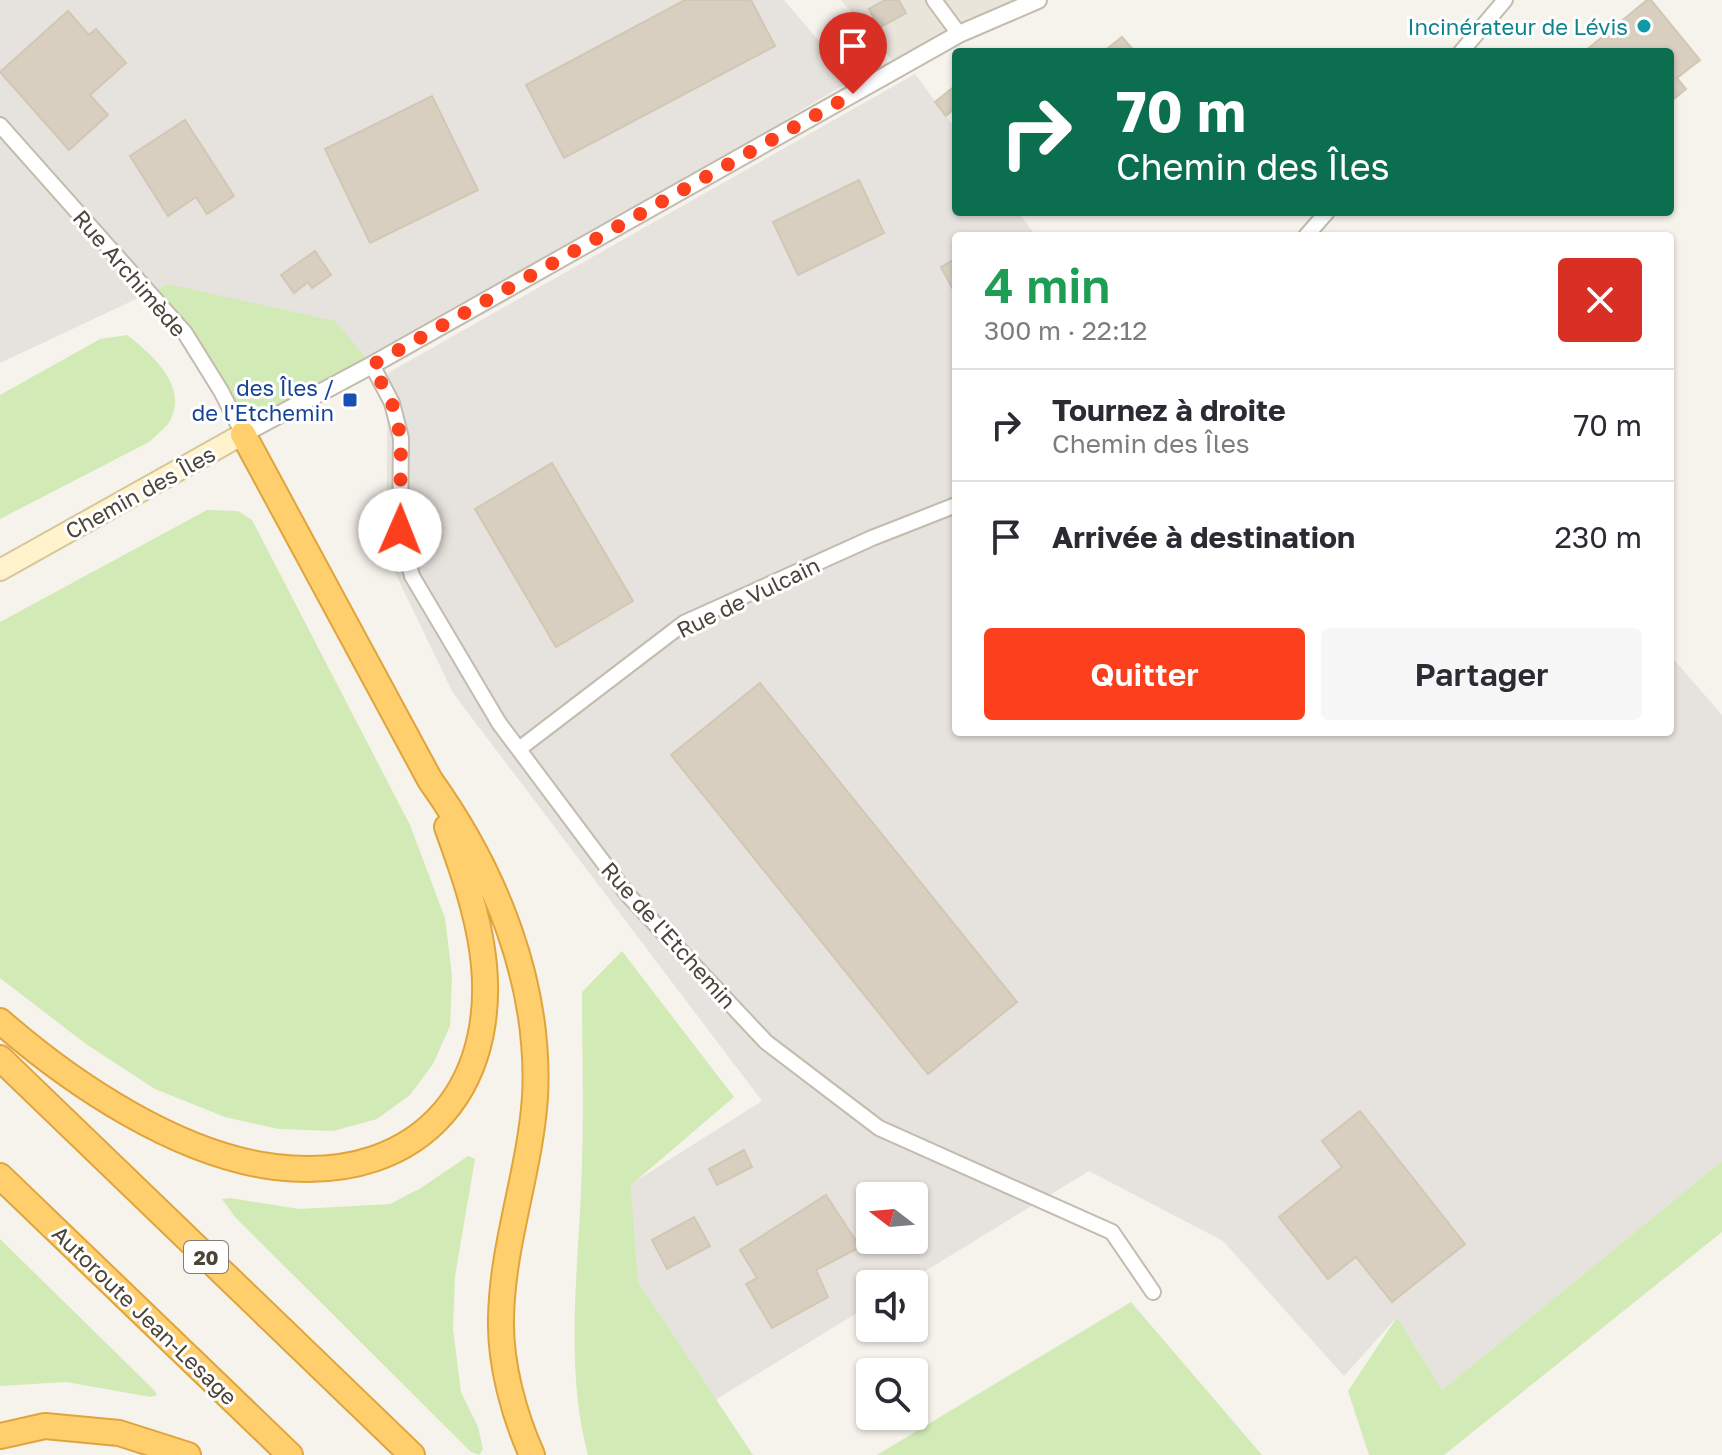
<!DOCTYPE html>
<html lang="fr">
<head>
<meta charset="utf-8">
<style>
  :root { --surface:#fff; --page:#f7f7f7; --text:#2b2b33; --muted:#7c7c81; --line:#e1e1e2; --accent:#fc3f1d }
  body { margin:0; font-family:"Golos Text",sans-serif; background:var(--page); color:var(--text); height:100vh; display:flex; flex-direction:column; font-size:30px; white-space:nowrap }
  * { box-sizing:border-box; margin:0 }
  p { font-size:26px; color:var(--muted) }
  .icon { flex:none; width:44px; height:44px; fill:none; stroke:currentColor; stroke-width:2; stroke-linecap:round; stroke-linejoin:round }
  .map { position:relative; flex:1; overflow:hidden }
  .panel { position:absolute; left:952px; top:232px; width:722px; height:504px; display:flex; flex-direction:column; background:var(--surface); border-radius:8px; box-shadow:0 2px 6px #0004 }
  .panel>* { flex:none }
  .guide { position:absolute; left:952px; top:48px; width:722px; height:168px; border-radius:8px; box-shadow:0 2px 6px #0004; background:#0b6e4f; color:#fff; overflow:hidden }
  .needle { width:52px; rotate:286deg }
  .controls { position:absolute; left:856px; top:1182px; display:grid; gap:16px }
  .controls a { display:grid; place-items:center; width:72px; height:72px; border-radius:8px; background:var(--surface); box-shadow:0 2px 6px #0004; font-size:40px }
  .pin { position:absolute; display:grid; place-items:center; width:68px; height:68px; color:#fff; margin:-82px -34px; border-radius:50% 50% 50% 0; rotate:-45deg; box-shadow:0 0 8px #0007 }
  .pin .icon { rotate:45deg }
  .me { position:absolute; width:88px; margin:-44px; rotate:1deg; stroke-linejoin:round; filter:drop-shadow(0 0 6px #0008) }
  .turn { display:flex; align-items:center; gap:28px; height:168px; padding:0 32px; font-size:36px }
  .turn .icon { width:104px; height:104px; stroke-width:2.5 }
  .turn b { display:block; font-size:56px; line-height:68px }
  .round { display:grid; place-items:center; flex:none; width:84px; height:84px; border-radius:8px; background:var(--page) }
  .summary { display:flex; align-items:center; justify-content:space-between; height:136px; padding:0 32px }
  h1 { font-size:48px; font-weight:600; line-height:60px; color:#1e9e55 }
  .primary-button { display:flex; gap:16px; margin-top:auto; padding:16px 32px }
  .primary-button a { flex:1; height:92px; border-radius:8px; background:var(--accent); color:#fff; font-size:32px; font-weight:600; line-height:92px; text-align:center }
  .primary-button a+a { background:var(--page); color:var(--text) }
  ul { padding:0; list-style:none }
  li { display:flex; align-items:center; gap:24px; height:112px; padding:0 32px; border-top:2px solid var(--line) }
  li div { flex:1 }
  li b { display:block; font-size:30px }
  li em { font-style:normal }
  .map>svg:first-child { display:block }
  .residential { fill:#eae5da }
  .industrial { fill:#e6e2dd; fill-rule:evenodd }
  .green { fill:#d2eab5 }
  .building { fill:#d8cfc1; stroke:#d3c7b4; stroke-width:2 }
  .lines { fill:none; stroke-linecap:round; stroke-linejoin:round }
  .minor-casing { stroke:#c2bbae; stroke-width:18 }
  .tertiary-casing { stroke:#c2bbae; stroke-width:20 }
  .secondary-casing { stroke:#d6c79b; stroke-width:24 }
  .motorway-casing { stroke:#e0a43c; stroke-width:28 }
  .minor { stroke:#fff; stroke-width:14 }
  .tertiary { stroke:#fff; stroke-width:16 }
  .secondary { stroke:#fff3cd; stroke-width:20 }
  .motorway { stroke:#ffcf6e; stroke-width:24 }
  .route { stroke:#fc3f1d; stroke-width:14; stroke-dasharray:0 25.2 }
  .culture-dot { fill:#0f9aa8; stroke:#fff; stroke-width:3 }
  .transit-dot { fill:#1a4fb4; stroke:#fff; stroke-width:3 }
  .labels { text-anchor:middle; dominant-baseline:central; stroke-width:6; stroke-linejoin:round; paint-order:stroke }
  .shield { fill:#fff; stroke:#817c74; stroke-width:2 }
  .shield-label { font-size:20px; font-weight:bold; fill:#4b4439 }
  .culture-label { font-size:22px; fill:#0d838f; stroke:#fff; text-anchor:end }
  .street-label { font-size:22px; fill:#4b4439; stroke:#fff }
  .transit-label { font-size:22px; fill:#164399; stroke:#fff; text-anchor:end }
</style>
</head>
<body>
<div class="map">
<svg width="1722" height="1455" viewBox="0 0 1722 1455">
  <rect width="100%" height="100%" fill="#f6f3ec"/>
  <path class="residential" d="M841,0H1037L903,73Z"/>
  <path class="industrial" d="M0,0H784L852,80L372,365L168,284L0,363Z
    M915,74L956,129V212H1018L1036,236H956V732H1670V655L1722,715V1161L1442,1390L1397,1317L1344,1376L1223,1241L1089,1171L904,1284H870V1305L715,1400L638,1282L631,1184L762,1101L453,693L386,554L388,373ZM870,1196H914V1240H870Z"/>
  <path class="green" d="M168,284L335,321L372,365L243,434L221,391L149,293Z
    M127,335C153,355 191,388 168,424C163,430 155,436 149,442L0,519V395L100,339Z
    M207,510L238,511L252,520L410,825L445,918L452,976L450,1026L433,1064L410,1095L377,1119L333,1131L279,1129L225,1117L155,1089L86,1044L0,978V622Z
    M622,951L734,1097L631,1185L638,1282L753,1455H588C563,1361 580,1260 582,1163C584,1107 582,1049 582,992Z
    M468,1156L475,1159L455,1276L453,1329L461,1392L478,1427L483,1449L479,1455L471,1452L235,1217L222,1199L230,1198L299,1209L390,1204L421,1188Z
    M1722,1161V1232L1444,1455H1369L1348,1391L1397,1317L1442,1390Z
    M0,1239L154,1390L157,1395L151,1397L66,1382L0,1386Z
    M1131,1302L1262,1455H877Z"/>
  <path class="building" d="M685,0H751L775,46L564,158L526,85Z
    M885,0H899L906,13L879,28L869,9Z
    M1647,0H1651L1700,60L1677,78L1686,89L1670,102V52H1584Z
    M68,11L89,35L96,29L126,63L90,95L108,115L69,150L0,72Z
    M848,19L863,38L846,51L832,32Z
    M1122,37L1135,52H1103Z
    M956,85V107L946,116L935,102Z
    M432,96L478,190L370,243L325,149Z
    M185,120L234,196L207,214L196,197L168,216L130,156Z
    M859,180L884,233L798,275L773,222Z
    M315,251L331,275L312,288L308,282L294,293L281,275Z
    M956,258V295L941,267Z
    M552,463L633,601L556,647L475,509Z
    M760,683L1017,1002L928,1074L671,755Z
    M1360,1111L1465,1244L1392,1302L1356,1257L1328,1279L1279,1217L1342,1167L1322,1141Z
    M744,1150L752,1167L717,1185L709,1169Z
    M826,1195L860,1247L816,1270L828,1297L772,1328L746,1284L757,1278L740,1250Z
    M694,1217L710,1246L667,1269L652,1240Z"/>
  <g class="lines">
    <defs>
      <path id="minor" d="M934,0L959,34
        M1461,52L1505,0
        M0,125L185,333L221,391L243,434
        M1306,236L1327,212
        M372,365L392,403L401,438L400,530L412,576L499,723L627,894L766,1042L879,1128L1112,1232L1153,1292
        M519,749L684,623L872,538L956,505"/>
      <path id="tertiary" d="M243,434L372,365L959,34L1038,0"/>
      <path id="secondary" d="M0,570L243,434"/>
      <path id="motorway" d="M243,434L430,780C495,871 541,983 535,1097C530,1172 502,1244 501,1319C500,1364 514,1415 532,1455
        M0,1021C72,1084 178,1155 275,1167C425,1185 507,1080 480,937C473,899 460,863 447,827
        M0,1058L412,1455
        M0,1176L290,1455
        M0,1436L45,1426L119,1433L188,1455"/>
    </defs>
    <use href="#minor" class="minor-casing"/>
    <use href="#tertiary" class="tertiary-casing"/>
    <use href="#secondary" class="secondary-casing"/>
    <use href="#motorway" class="motorway-casing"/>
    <use href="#minor" class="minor"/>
    <use href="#tertiary" class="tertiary"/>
    <use href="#secondary" class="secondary"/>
    <use href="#motorway" class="motorway"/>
  </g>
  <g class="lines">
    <path class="route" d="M400,530L401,438L392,403L372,365L853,94"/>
  </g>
  <circle class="culture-dot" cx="1644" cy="26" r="8"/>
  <rect class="transit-dot" x="342" y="392" width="16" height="16" rx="4"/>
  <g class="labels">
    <rect class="shield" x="184" y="1241" width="44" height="32" rx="6"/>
    <g class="shield-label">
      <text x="206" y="1257">20</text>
    </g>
    <g class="culture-label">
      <text x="1628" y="26">Incinérateur de Lévis</text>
    </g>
    <g class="street-label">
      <text transform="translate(130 273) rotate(49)">Rue Archimède</text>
      <text transform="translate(140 492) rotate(-29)">Chemin des Îles</text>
      <text transform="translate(748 597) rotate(-26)">Rue de Vulcain</text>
      <text transform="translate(669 935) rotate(48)">Rue de l'Etchemin</text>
      <text transform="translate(145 1315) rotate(44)">Autoroute Jean-Lesage</text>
    </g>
    <g class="transit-label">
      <text x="334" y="387">des Îles /<tspan x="334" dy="25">de l'Etchemin</tspan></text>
    </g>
  </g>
</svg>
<div class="controls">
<a><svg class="needle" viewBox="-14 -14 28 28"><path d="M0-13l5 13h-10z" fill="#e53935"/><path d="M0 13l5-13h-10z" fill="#7c7c81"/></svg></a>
<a><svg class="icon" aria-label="sound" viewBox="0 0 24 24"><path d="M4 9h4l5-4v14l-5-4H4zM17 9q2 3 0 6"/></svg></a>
<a><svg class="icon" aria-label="search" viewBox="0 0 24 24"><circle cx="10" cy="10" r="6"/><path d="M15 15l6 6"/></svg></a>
</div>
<div class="pin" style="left:853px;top:94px;background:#d93025"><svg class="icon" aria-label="arrive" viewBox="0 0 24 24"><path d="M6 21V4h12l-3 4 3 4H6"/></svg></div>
<svg class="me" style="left:400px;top:530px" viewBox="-20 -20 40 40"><circle r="19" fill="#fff"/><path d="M0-13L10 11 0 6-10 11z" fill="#fc3f1d"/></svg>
<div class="guide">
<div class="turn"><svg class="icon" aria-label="right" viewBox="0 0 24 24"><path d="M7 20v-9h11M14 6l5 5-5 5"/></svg><div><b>70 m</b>Chemin des Îles</div></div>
</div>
<section class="panel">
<div class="summary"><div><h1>4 min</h1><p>300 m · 22:12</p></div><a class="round" style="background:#d93025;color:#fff"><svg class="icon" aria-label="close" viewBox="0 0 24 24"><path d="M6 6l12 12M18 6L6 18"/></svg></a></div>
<ul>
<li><svg class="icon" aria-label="right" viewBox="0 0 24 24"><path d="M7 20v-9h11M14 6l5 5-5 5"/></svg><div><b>Tournez à droite</b><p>Chemin des Îles</p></div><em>70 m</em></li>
<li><svg class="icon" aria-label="arrive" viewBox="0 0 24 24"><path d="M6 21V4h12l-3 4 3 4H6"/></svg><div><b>Arrivée à destination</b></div><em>230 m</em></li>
</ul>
<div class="primary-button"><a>Quitter</a><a>Partager</a></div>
</section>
</div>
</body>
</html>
